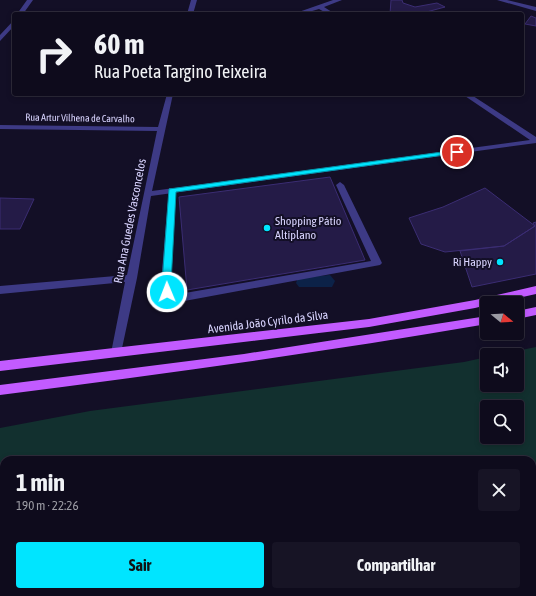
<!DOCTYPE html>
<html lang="pt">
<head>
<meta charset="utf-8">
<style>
  :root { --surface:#0e0b1c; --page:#171425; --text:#f1f3f6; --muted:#9b9ba3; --line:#2e2b3b; --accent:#00e5ff }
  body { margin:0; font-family:"Asap Condensed",sans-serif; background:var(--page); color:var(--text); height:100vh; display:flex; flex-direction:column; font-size:15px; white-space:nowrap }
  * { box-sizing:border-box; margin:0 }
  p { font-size:13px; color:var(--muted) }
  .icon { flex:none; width:22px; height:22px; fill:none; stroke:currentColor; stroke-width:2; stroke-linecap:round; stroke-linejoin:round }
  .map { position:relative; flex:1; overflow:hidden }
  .side { position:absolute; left:0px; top:456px; width:536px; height:140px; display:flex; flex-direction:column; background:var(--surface); border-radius:12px 12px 0 0; box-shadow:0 2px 6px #0003,0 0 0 1px var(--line) }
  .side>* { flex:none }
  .guide { position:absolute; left:12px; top:12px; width:512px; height:84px; border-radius:4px; box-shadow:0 2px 6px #0003,0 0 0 1px var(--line); background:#0e0b1c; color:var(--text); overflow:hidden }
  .needle { width:26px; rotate:108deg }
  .controls { position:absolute; left:480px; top:296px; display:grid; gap:8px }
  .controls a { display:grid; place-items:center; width:44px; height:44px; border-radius:4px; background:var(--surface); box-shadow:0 2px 6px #0003,0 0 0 1px var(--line); font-size:20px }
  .pin { position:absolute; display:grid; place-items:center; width:34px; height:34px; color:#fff; margin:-17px; border:2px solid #fff; border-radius:50%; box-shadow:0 1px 4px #0007 }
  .me { position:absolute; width:44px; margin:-22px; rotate:359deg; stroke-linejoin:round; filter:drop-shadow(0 0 3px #0008) }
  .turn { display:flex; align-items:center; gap:14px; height:84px; padding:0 16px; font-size:18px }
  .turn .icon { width:52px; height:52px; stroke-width:2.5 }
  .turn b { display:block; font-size:28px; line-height:34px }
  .round { display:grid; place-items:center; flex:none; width:42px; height:42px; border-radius:4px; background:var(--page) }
  .overview { display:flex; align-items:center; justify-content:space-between; height:68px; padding:0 16px }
  h1 { font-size:24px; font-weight:700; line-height:30px }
  .button { display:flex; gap:8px; margin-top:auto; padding:8px 16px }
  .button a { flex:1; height:46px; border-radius:4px; background:var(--accent); color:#111; font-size:16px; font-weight:700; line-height:46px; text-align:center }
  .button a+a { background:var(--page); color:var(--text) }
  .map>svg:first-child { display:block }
  .green { fill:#12302f; fill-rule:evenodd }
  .water { fill:#0c2248 }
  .building { fill:#241b47; stroke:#3b2d73 }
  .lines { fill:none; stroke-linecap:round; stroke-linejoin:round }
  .lane { fill:#3d3a85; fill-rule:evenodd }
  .street { fill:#3d3a85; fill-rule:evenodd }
  .secondary { fill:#6f6bff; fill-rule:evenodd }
  .primary { fill:#c25bff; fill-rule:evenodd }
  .route { fill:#00e5ff; stroke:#0095a6 }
  .poi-dot { fill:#00e5ff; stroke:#130f26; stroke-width:1.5 }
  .labels { text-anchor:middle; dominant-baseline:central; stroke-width:4; stroke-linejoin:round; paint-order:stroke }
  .far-street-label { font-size:10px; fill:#d9d4ff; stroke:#130f26 }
  .street-label { font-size:12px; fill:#d9d4ff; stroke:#130f26 }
  .poi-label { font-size:12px; fill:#d9d4ff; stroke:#130f26; text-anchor:start }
</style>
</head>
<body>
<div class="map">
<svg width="536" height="596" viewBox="0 0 536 596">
  <rect width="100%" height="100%" fill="#130f26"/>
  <path class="green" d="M536,347V486L532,487V460H4V592H352L337,596H0V428L90,411L464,362L487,357V385H517V355H497ZM487,407H517V437H487Z"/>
  <path class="water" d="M330,275L335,281L332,287H299L296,283L298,278Z"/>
  <path class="building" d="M391,0H402L403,3L415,7L437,3L445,7L419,14H390Z
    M531,16L536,18V26L525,24Z
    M330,177L365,260L187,290L179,197Z
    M485,188L535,226L504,246L445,252L421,244L409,218L443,207Z
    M0,198L34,199L20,229H0Z
    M536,222V274L472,287L460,251L504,246L535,226L533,223Z"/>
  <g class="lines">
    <path class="lane" d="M340,182L344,185L382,263L380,265L179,302L167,300L162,292L161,283L169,188H175L176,190L171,283L172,291L174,294H179L371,261L336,185Z"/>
    <path class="street" d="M27,0H33L23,14H17Z
      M191,0H197L193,14H187Z
      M333,0H342L324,7L335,14H328L319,9L302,14H293Z
      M497,0H507L536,7V11Z
      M14,20V26L0,41V35Z
      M167,94H173L152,191L530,140L462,94H470L536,137V143L151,196L137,278L121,353L120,356L116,357L112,356L111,353L125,282L0,294V286L127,275L157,131L0,129V125L158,127Z"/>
    <path class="secondary" d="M536,560V574L532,575V561Z
      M426,592H454L453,596H425Z"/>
    <path class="primary" d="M536,286V294L496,303H487V305L475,308L369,327L0,371V361L369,319L475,300Z
      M536,307V315L517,319V311Z
      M487,316V324C325,352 163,374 0,395V385L244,354Z"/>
  </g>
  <path class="route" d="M457,150H459V153L176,192L171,283L172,292L167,295L163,292L162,283L169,189Z"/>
  <g class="poi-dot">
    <circle cx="267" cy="228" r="4"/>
    <circle cx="500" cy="262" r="4"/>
  </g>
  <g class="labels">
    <g class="far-street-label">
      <text transform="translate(80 118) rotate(1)">Rua Artur Vilhena de Carvalho</text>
    </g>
    <g class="street-label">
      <text transform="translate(130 221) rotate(-79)">Rua Ana Guedes Vasconcelos</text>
      <text transform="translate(268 322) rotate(-7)">Avenida João Cyrilo da Silva</text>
    </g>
    <g class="poi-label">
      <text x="275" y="221">Shopping Pátio<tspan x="275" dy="14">Altiplano</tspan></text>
      <text x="492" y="262" text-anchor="end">Ri Happy</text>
    </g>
  </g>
</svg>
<div class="controls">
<a><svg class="needle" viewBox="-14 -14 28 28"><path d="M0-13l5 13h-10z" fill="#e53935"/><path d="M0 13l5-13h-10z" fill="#9b9ba3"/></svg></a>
<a><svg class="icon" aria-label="sound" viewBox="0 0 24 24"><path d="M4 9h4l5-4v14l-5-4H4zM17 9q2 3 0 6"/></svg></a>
<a><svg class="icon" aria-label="search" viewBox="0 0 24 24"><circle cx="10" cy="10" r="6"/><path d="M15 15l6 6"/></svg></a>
</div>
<div class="pin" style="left:457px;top:152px;background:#d93025"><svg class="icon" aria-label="arrive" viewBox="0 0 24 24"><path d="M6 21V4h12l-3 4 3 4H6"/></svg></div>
<svg class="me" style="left:167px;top:292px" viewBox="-20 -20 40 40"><circle r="17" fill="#00e5ff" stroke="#fff" stroke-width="3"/><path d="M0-11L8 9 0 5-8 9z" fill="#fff"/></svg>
<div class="guide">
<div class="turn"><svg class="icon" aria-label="right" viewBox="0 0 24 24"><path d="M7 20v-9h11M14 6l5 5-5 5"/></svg><div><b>60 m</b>Rua Poeta Targino Teixeira</div></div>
</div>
<section class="side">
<div class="overview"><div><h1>1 min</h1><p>190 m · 22:26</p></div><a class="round"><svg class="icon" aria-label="close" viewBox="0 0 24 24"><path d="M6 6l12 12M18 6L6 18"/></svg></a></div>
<div class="button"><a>Sair</a><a>Compartilhar</a></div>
</section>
</div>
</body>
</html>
